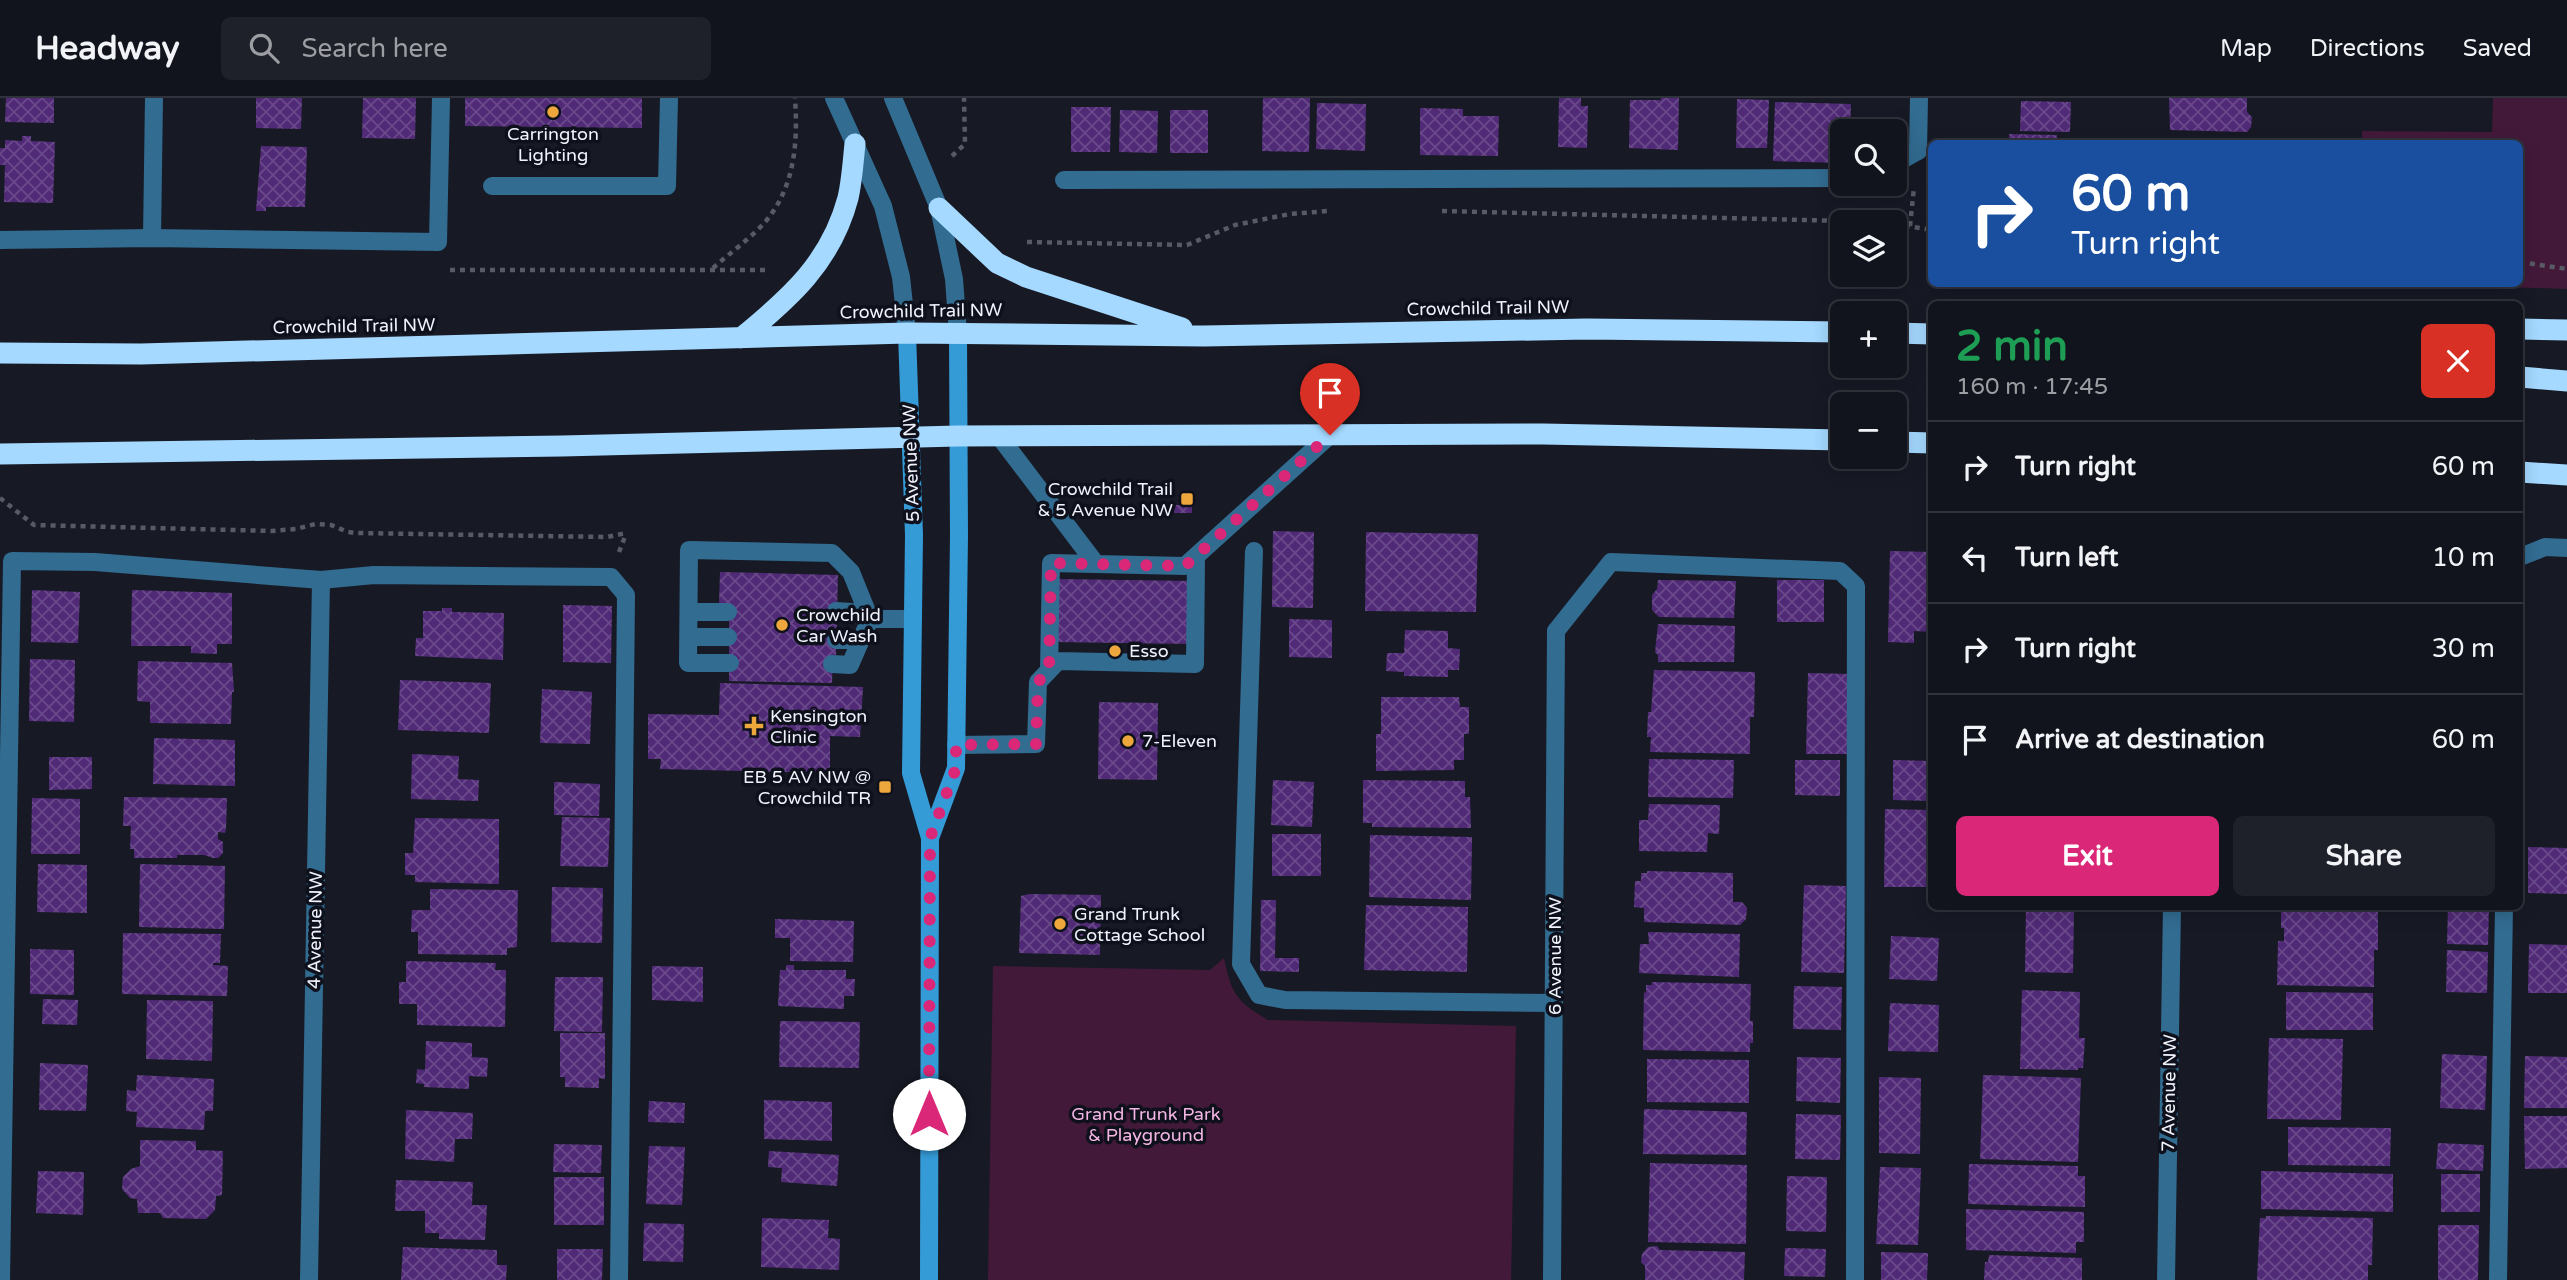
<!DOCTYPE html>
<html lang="en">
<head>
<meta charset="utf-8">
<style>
  :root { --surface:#11141c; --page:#1e2129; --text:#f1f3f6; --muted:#9c9ea3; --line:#30333b; --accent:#db2777 }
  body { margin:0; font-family:"Varela Round",sans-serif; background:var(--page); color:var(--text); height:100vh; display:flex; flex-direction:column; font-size:26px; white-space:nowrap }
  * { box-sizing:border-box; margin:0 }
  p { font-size:23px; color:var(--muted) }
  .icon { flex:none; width:38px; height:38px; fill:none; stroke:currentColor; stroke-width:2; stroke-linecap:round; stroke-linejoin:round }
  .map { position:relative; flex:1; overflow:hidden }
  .panel { position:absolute; left:1928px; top:203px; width:595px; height:609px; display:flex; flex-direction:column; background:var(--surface); border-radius:10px; box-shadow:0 4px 18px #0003,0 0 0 2px var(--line) }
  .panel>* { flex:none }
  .hud { position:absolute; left:1928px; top:42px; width:595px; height:147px; border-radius:10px; box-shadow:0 4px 18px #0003,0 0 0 2px var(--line); background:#1a4fa0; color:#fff; overflow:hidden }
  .buttons { position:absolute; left:1830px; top:21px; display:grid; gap:14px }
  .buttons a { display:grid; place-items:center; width:77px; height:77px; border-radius:10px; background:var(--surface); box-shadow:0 4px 18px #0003,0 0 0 2px var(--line); font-size:35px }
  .pin { position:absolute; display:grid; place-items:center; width:60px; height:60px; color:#fff; margin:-72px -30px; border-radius:50% 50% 50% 0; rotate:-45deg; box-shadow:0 0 7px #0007 }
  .pin .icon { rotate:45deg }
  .me { position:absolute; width:77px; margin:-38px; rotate:0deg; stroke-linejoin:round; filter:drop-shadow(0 0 5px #0008) }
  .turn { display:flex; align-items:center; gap:24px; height:147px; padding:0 28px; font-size:32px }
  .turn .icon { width:91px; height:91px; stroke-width:2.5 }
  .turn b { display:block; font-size:49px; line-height:60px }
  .round { display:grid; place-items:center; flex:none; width:74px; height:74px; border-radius:10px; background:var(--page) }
  .overview { display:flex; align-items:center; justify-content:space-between; height:119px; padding:0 28px }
  h1 { font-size:42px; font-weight:700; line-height:52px; color:#1e9e55 }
  .button { display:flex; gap:14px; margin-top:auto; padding:14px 28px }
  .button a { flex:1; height:80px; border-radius:10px; background:var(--accent); color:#fff; font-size:28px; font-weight:700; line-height:80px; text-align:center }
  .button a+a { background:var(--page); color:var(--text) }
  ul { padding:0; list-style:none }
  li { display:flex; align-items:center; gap:21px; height:91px; padding:0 28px; border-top:2px solid var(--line) }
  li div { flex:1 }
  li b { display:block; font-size:26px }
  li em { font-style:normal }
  header { display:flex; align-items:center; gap:42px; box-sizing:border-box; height:98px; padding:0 35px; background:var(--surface); border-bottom:2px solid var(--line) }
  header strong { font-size:33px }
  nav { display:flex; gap:38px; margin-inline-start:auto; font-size:24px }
  .search { width:490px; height:63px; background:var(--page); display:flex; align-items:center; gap:18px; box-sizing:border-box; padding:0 24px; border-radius:10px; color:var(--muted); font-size:26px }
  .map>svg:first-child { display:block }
  .park { fill:#43193a }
  .building { fill:url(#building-cross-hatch) }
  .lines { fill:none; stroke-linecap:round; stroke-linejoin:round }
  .path { stroke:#585b65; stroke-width:4.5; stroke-dasharray:5 5; stroke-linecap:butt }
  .lane { stroke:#326c91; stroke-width:18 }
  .street { stroke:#326c91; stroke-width:18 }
  .secondary { stroke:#359bd7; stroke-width:18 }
  .highway { stroke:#a5d9ff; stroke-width:21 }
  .route { stroke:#db2777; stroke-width:12; stroke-dasharray:0 21.6 }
  .poi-dot { fill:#eea73d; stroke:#0e111c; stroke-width:2.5 }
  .labels { text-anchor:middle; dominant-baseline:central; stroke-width:7; stroke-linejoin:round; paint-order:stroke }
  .poi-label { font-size:18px; fill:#f0f3fb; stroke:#0e111c; text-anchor:start }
  .street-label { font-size:18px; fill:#f0f3fb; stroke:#0e111c }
  .park-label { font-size:18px; fill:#f4b5e3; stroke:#0e111c }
</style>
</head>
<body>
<header>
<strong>Headway</strong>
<div class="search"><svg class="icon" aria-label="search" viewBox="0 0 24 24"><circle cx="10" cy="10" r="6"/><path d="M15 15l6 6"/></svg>Search here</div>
<nav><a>Map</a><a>Directions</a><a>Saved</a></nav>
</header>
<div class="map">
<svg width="2567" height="1182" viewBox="0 0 2567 1182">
  <defs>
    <pattern id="building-cross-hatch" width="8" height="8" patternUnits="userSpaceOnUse" patternTransform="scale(1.75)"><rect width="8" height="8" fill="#512a77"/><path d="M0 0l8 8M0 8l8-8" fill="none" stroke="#6a498b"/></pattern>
  </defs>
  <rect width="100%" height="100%" fill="#171a25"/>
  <path class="park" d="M2493,0H2567V191L2422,186H2520V46L2362,45V33L2492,34Z
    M1224,860C1232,897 1236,903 1268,922L1516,928L1511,1182H988L993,868L1210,872Z"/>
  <path class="building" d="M6,0H54V25L5,24Z
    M256,0H302L301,31L256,30Z
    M363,0H416L415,41L362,40Z
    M465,0H642V30L465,28Z
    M1263,0H1310L1309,54L1262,53Z
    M1559,0H1581V8H1588L1587,50L1558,49Z
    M1661,0H1679L1678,52L1629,50L1630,2H1661Z
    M2169,0H2247V14L2252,19L2251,29L2247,34L2170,32Z
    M1737,1L1769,2L1767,50H1736Z
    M2021,3L2071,4L2070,34L2020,33Z
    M1775,4L1851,6L1850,33H1843V65L1773,63Z
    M1317,5L1366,6L1365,53L1316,51Z
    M1071,9H1111L1110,54H1071Z
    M1420,10L1463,11V18H1499L1498,58L1420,57Z
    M1120,12L1158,13L1157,55L1119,54Z
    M1170,12H1208V55H1170Z
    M2009,36L2057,37V46H2009Z
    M22,38H31V43L55,44L53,105L4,104L5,67H0V50H5V42L22,43Z
    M261,48L307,49L305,109H266V113H256Z
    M1174,407H1192V415H1174Z
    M1273,433L1314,434L1313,510L1272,509Z
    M1366,434L1478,436L1476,514L1365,513Z
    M1890,453L1932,454V534L1914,533V545L1888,544Z
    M720,474L838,477L836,557H833L832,585L729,583V506H719Z
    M1055,481L1194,483L1193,546L1054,544Z
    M1658,482L1736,483L1734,520L1659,519L1652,512V497L1657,491Z
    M1777,482H1824V524H1777Z
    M32,492L80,494L78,545L31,544Z
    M132,492L232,495V546H217V556L191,555V548H131Z
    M563,507L612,508L611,565L563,564Z
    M442,510H452V514L504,515L503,562L415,558L416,540H423V513H442Z
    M1289,521L1332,522V560L1289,559Z
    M1658,526L1735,528L1734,564H1658V557L1655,554Z
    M1405,532L1448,533V550L1460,551L1459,572H1448V579L1404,578V574L1386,573L1387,555H1404Z
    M30,561L75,562L74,624L29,623Z
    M138,563L232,565L234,594H232L231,626L150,625V604L137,603Z
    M1654,572L1755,574L1754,619H1750V656L1650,654L1651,639H1647L1648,614H1651Z
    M1808,575L1850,576L1848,656H1806Z
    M400,582L491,585L489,635L398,632Z
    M720,585L863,589L860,639L830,638V675L660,671L661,661H648V616L719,617Z
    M542,591L592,594L590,646L540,645Z
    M1381,599H1459L1460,609H1469V636H1464V662H1454V672L1376,673V636H1381Z
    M1099,604L1158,605L1157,682L1098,681Z
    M154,640L235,642V688L153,686Z
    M412,656L459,658L458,681L479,682L478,703L411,701Z
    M49,659H92V691L49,692Z
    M1649,661L1734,662L1733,700L1648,699Z
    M1795,662H1840V698L1795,697Z
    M1893,662L1932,663V703L1893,702Z
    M1273,682L1314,684L1312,729L1271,727Z
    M1363,682L1465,683V699H1470L1471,730L1372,729V725H1363Z
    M554,684L600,686L599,718L554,717Z
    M124,699L227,700L226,730L225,735L218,734V741L223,744V755L218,760H213L204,757H177V760H134V751H130L131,728H123Z
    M32,700L80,701V756H31Z
    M1649,706L1720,707L1719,736L1708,735L1707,754L1639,753V722H1648Z
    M1885,711L1930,712V789H1884Z
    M562,719L610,720L608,769L560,768Z
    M415,720L499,721V786L415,784V777H405V755H413Z
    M1272,736H1321V778H1272Z
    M1370,737L1472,739L1471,802L1369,799Z
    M2528,749L2567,750V796L2528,795Z
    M38,766L87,767V815L37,814Z
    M140,766L225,768L224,831L139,829Z
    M1647,773L1733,775V804H1742L1747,810L1746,821L1740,827L1644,824V810L1634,809L1635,783H1641V775H1647Z
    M1804,787L1846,788L1844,875L1801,874Z
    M552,789L603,790L602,845L551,844Z
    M430,791L518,792L517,849L507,850V857L418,856V834H411L412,812H430Z
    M1029,796L1101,797L1100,857L1019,855L1021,798Z
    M1261,802H1276L1275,860H1299V874L1260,873Z
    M1366,807L1468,809L1467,874L1364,872Z
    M2281,808H2378V852H2374V889L2277,887L2278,843H2284V830H2281Z
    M2448,808H2489L2488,847L2447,846Z
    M2026,809L2074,810L2073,875L2025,874Z
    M775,821L854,823L853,864L790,863V840H775Z
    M1648,834L1740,836L1739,879L1639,875L1640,846H1649Z
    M123,835L221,836L220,865H213V867L228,868L227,898L122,896Z
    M1891,838L1939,840L1937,883L1889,881Z
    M2529,846L2567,847V895H2528Z
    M30,851L74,852V897L30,896Z
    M2447,852L2488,854L2487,895L2446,894Z
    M406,863L496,865L495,872H506L505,929L417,927V906H399V884H406Z
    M786,867H794V872H846V881H855L854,898H844V911L778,908L780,872H786Z
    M652,868L703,869V904L652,902Z
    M555,879H603L602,934L554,933Z
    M1652,884L1751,886L1750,923H1753V945H1750V954L1643,952L1644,894L1646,895V887H1652Z
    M1794,888L1842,889L1841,932L1793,931Z
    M2022,892L2080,894L2079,940H2085L2083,970H2078V972L2020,971Z
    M2286,894L2373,895V932H2286Z
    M43,901L78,902L77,927L42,926Z
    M147,902L213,903L212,963L146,961Z
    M1890,905L1939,907L1938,954L1888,953Z
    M780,923L860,924L859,970L779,969Z
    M560,935H605V981L599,980V990L565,989V979H560Z
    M2269,940L2343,941L2341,1022L2267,1021Z
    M426,943L472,945V959L488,960L487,979L469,978V991L424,989V986L416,985L417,971L425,972Z
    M2442,956L2487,958L2485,1012L2440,1010Z
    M2525,958L2567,959V1010H2524Z
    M1797,959L1841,960L1840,1005L1796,1003Z
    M1647,961L1749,962V1005L1647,1004Z
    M40,965L88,967L86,1013L39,1012Z
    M137,977L214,981L213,1013H205L204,1032L136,1029L137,1014L126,1013L127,992L136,993Z
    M1983,977L2081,980L2078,1064L1980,1061Z
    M1879,979L1921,980L1920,1056L1879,1055Z
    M764,1002L832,1004V1043L764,1041Z
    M649,1003L685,1005L684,1025L648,1024Z
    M1644,1011L1747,1014L1746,1057L1643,1056Z
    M406,1012L473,1015L472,1041H455L454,1064L405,1061Z
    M1796,1016L1841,1017L1840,1062L1795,1061Z
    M2524,1018H2567V1070L2525,1071Z
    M2288,1029L2391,1030L2390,1068L2288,1067Z
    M140,1042L196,1043V1052L223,1053L222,1097L216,1098L215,1112L206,1121L163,1120L160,1115H138L137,1101L130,1100L122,1091L123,1079L131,1071L140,1068Z
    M2438,1045L2484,1047L2483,1073L2436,1071Z
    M554,1046L602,1047L601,1075L553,1074Z
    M649,1048L685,1049L682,1107L646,1106Z
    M769,1053L839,1057L837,1088L781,1084L782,1070L768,1069Z
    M1650,1065L1747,1067L1746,1146L1648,1144Z
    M1969,1066L2078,1068V1078H2085V1109L1968,1106Z
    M1880,1069L1921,1070L1918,1147L1876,1146Z
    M38,1073L84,1074L83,1117L36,1115Z
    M2261,1073L2393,1076V1114L2261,1111Z
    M2441,1076H2480V1114H2441Z
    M1787,1078L1827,1079L1826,1134L1786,1133Z
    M554,1079H604V1127H554Z
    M396,1082L473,1084L472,1107H487L485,1142L439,1141V1135H425V1113H395Z
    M1966,1111L2084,1114V1144H2076V1155L1966,1152Z
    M2266,1118L2373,1120L2372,1167H2368V1182H2257L2260,1120H2266Z
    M762,1120L829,1122L828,1140L840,1141L839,1172L761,1169Z
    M644,1125L684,1126L683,1164L643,1163Z
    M2438,1127H2479L2478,1182H2438Z
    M1657,1148L1660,1152L1745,1154L1744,1182H1645V1168L1641,1164L1642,1156L1648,1149Z
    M403,1149L497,1152V1167H507L506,1182H401Z
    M1785,1150L1826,1151L1825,1179L1784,1178Z
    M557,1151H603L602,1182H557Z
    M1881,1154L1928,1155L1927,1182H1881Z
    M1989,1157L2082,1160V1182H1984L1985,1164H1988Z"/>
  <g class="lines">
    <path class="path" d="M952,58L965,46L964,0
      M1442,113L1882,124
      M1895,126L1932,132
      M1910,128L1914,89
      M1027,144L1187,147L1235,127L1290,116L1328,113
      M2520,164L2567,171
      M713,170C730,155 751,140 766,123C795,88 798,44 795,0
      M450,172H770
      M0,400L34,427L271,433L296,431L315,426L331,427L348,434L356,435L607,439L626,435
      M619,454L626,436"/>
    <path class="lane" d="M1895,66L1918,53
      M1064,82L1843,80
      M492,88H667L669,0
      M0,142L152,140L438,144L441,0
      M999,338L1096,466L1185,468L1330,337
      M1254,453L1241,866L1259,897L1285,902L1554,905
      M2520,459L2545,449L2567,450
      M836,513L851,514L870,521H913
      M689,514H728
      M1556,533L1611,464L1840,473L1856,488L1855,1182
      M689,539H728
      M836,542H861
      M730,565H688L689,452L832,455L851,474L870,521L850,567L832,566
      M1049,572L1051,465L1096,466
      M956,647L1036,646L1038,584L1058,563L1195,566L1196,458
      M1,1182L12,463L95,464L321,482L374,477L611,479L626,497L619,1182
      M2498,1182L2504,808"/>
    <path class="street" d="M834,0L883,108L901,179L907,235
      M893,0L939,110L954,181L958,235
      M1918,53L1919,0
      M152,140L154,0
      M309,1182L321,482
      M1552,1182L1556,533
      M2166,1182L2172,808"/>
    <path class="secondary" d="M907,235L914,437L911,675L930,740L929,1182
      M930,740L956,670L959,438L958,235"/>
    <path class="highway" d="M939,110L997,165L1026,179L1182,230
      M2520,231L2567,232
      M1895,235L1932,236
      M741,240C790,200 831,164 848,100C852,83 853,64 855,46
      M0,255L141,256L907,235L1204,238L1587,231L1843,234
      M2520,279L2567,283
      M1895,344L1932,345
      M0,356L562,348L958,338L1543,336L1843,342
      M2520,374L2567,377"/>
  </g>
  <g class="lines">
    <path class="route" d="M929,1016L930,740L956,670V647L1036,646L1038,584L1049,572L1051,465L1185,468L1330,337"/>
  </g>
  <g class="poi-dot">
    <circle cx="553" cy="14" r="7"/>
    <rect x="1180" y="394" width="14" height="14" rx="3.5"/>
    <circle cx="782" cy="527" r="7"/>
    <circle cx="1115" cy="553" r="7"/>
    <path d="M750.5 617.5h7v7h7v7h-7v7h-7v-7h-7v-7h7z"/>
    <circle cx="1128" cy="643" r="7"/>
    <rect x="878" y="682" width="14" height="14" rx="3.5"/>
    <circle cx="1060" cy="826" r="7"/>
  </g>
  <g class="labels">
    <g class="poi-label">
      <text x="553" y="36" text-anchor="middle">Carrington<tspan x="553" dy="21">Lighting</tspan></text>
      <text x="1173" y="391" text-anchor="end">Crowchild Trail<tspan x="1173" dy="21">&amp; 5 Avenue NW</tspan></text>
      <text x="796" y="517">Crowchild<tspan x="796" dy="21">Car Wash</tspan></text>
      <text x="1129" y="553">Esso</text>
      <text x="770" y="618">Kensington<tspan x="770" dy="21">Clinic</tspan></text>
      <text x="1142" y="643">7-Eleven</text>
      <text x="871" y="679" text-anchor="end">EB 5 AV NW @<tspan x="871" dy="21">Crowchild TR</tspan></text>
      <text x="1074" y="816">Grand Trunk<tspan x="1074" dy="21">Cottage School</tspan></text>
    </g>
    <g class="street-label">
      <text transform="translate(1488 210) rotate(-1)">Crowchild Trail NW</text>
      <text transform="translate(921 213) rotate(-1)">Crowchild Trail NW</text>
      <text transform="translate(354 228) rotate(-1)">Crowchild Trail NW</text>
      <text transform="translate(911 365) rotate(-92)">5 Avenue NW</text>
      <text transform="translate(315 832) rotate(-89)">4 Avenue NW</text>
      <text transform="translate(1555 858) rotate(-90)">6 Avenue NW</text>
      <text transform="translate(2169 995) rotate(-89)">7 Avenue NW</text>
    </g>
    <g class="park-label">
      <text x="1146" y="1016">Grand Trunk Park<tspan x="1146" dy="21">&amp; Playground</tspan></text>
    </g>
  </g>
</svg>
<div class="buttons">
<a><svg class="icon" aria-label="search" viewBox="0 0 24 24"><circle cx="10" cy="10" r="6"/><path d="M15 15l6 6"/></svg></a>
<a><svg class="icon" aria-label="layers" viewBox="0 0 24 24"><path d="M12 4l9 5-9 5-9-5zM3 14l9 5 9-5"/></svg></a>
<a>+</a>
<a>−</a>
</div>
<div class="pin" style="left:1330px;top:337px;background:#d93025"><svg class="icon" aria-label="arrive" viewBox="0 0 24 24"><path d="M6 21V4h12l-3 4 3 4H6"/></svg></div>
<svg class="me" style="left:929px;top:1016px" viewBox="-20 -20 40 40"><circle r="19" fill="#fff"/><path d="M0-13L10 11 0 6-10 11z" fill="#db2777"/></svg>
<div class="hud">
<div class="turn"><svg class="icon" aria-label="right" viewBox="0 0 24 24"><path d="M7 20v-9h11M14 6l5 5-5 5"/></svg><div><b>60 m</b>Turn right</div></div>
</div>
<section class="panel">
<div class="overview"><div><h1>2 min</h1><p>160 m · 17:45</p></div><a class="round" style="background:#d93025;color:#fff"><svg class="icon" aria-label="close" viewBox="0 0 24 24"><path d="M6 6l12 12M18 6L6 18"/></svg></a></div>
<ul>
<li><svg class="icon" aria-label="right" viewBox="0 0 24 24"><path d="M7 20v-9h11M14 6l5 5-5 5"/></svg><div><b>Turn right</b></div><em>60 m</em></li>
<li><svg class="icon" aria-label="left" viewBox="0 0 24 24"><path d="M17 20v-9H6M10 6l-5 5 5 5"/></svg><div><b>Turn left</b></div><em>10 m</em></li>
<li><svg class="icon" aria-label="right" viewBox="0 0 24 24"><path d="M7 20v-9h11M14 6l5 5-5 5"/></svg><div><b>Turn right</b></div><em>30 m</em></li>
<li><svg class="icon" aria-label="arrive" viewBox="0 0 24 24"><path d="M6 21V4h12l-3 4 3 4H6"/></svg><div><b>Arrive at destination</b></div><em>60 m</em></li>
</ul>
<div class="button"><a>Exit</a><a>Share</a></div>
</section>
</div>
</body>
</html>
